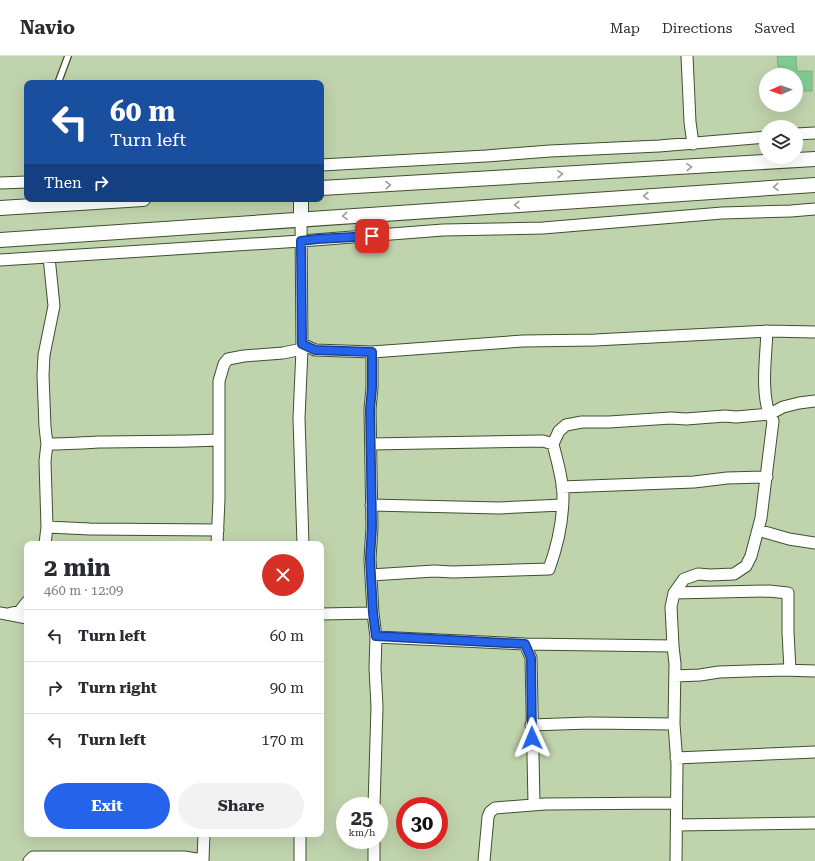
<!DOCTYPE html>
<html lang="en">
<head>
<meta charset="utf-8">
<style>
  :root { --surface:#fff; --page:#f2f2f3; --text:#2b2b33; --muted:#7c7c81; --line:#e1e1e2; --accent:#2563eb }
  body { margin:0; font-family:"Roboto Serif",serif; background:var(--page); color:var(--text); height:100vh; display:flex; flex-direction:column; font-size:15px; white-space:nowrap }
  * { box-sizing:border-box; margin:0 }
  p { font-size:13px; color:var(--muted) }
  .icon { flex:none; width:22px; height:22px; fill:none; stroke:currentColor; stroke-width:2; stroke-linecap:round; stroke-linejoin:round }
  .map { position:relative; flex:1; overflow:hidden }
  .panel { position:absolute; left:24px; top:485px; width:300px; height:296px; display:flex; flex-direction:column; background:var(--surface); border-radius:8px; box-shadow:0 4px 16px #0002 }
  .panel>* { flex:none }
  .hud { position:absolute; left:24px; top:24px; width:300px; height:122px; border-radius:8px; box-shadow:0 4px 16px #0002; background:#1a4fa0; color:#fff; overflow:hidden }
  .needle { width:26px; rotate:268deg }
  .buttons { position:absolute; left:759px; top:12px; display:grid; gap:8px }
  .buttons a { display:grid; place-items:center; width:44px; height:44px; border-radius:50%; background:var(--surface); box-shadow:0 4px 16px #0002; font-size:20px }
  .speed { position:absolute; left:336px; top:741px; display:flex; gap:8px; font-size:20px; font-weight:700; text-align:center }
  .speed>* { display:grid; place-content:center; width:52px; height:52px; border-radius:50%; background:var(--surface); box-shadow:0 4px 16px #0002; line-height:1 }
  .speed small { font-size:10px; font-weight:400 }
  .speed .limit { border:6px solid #d22; background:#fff; color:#111 }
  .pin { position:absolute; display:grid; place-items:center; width:34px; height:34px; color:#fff; margin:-17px; border-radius:8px; box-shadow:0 2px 6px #0006 }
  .me { position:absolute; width:44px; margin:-22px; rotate:359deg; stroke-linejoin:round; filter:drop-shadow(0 0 3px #0008) }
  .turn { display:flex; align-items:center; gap:14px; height:84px; padding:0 20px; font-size:18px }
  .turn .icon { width:52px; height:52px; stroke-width:2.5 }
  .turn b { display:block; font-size:28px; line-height:34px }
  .then { display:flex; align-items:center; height:38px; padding:0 20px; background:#0003; gap:8px; font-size:15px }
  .round { display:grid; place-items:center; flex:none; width:42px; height:42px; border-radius:21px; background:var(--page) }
  .summary { display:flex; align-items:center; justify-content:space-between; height:68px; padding:0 20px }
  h1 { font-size:24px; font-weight:700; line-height:30px }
  .cta { display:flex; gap:8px; margin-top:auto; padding:8px 20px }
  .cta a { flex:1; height:46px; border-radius:24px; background:var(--accent); color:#fff; font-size:16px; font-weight:700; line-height:46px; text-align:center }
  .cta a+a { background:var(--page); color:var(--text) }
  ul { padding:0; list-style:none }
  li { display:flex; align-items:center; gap:12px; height:52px; padding:0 20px; border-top:1px solid var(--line) }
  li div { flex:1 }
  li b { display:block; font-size:15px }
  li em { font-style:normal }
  header { display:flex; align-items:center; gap:24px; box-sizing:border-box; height:56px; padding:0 20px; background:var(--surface); border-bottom:1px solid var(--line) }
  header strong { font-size:19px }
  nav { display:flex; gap:22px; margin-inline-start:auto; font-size:14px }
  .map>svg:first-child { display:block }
  .building { fill:#80cb90; stroke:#86aa8c }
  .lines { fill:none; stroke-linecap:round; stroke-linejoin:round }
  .service-casing { stroke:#40502e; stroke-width:8 }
  .minor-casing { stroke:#40502e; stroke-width:13 }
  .tertiary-casing { stroke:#40502e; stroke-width:16 }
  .service { stroke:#fff; stroke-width:5.5 }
  .minor { stroke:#fff; stroke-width:11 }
  .tertiary { stroke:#fff; stroke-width:14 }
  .oneway { stroke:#9a9e96 }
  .route-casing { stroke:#184099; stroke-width:10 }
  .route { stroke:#2563eb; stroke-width:7 }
</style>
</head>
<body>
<header>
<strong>Navio</strong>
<nav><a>Map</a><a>Directions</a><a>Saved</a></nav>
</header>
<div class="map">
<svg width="815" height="805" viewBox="0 0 815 805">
  <rect width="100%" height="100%" fill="#bfd3ac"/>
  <path class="building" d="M777,0H796L797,15H812V35H796V19H784V11H778Z"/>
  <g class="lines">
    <defs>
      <path id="service" d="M58,27L68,0"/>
      <path id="minor" d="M687,0L690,66L693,88
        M796,78L815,77
        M321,109L486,100L550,95L659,90L766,81
        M0,127L27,126
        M301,163L302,293L299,362L303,488
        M0,204L301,185L443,174L543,172L722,157L791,155L815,153
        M302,288L315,294L372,296L523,285L595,284L767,275L815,276
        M372,296V332L370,353L372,471L370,503L373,557L376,581L375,612L377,651L374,750
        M47,388C65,388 82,387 99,386C139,385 179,386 219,384
        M371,388L543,385L553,388C557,405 563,423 563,440C563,464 557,491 549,513L453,516L434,515L371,519
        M553,388L559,375L566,369L582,366H609L671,362L686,363L725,360L736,361L770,358L783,351L799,347L815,345
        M562,431L694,426L727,422L767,421
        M371,449L499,452L562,449
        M47,471L90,473L218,474
        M758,474L789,483L815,487
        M45,488L47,471L45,405L47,388L45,371L43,319L44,299L54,250L49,201
        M217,488L219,443V325L224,308L228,303L244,300L283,297L302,293
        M674,537L684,523L698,518L710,519L734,518L746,510L751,500L761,462L773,365C771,360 768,355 767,350C762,326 766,300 767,275
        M0,557L27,562
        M8,558L20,555L27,546
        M321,558L373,557
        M376,581L525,588L673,590
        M525,588L531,602L534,748
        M675,620L700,619L719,616L782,614L815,615
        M531,669L589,667L674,668
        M676,702L815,696
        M677,769L815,767
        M300,778V805
        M203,804L204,778
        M29,805L33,801H184L203,804V805
        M374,805V784
        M484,805L488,761L490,756L495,752L545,748L676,747
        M676,805L677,708L674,668L675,608L673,590L671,551L674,537L769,535L788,537V576L790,614"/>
      <path id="tertiary" d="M321,132L815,103
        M0,152L143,143
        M301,163V143
        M0,184L815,129"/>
    </defs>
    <use href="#service" class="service-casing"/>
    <use href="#minor" class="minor-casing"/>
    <use href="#tertiary" class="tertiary-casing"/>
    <use href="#service" class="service"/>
    <use href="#minor" class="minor"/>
    <use href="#tertiary" class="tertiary"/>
  </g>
  <defs><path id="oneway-chevron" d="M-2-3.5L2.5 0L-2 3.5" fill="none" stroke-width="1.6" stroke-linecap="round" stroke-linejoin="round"/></defs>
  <g class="oneway">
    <use href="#oneway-chevron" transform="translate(689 111) rotate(-3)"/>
    <use href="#oneway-chevron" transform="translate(560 118) rotate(-3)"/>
    <use href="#oneway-chevron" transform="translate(388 129) rotate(-3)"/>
    <use href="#oneway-chevron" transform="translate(776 131) rotate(176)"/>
    <use href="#oneway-chevron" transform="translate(646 140) rotate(176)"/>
    <use href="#oneway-chevron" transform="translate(517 149) rotate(176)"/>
    <use href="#oneway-chevron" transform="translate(345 160) rotate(176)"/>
  </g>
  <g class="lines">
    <defs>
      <path id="route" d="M372,180L317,183L301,185L302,288L315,294L372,296V332L370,353L372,471L370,502L373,557L376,580L525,588L531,602L532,682"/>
    </defs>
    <use href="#route" class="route-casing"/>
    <use href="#route" class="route"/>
  </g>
</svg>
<div class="buttons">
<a><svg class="needle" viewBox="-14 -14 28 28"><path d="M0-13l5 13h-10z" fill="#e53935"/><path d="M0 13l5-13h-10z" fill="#7c7c81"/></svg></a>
<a><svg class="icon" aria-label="layers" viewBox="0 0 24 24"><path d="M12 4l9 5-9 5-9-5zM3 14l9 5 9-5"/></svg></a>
</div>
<div class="speed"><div>25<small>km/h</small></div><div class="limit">30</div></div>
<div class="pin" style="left:372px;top:180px;background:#d93025"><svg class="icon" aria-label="arrive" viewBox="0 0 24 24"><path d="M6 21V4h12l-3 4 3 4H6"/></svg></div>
<svg class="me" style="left:532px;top:682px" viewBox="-20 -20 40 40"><path d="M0-17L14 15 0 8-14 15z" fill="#2563eb" stroke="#fff" stroke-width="4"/></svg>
<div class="hud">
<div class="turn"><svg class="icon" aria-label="left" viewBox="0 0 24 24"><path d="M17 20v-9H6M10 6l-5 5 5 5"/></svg><div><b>60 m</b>Turn left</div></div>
<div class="then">Then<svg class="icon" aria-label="right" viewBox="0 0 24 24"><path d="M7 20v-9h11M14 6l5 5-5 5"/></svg></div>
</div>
<section class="panel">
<div class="summary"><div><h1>2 min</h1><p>460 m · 12:09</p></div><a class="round" style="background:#d93025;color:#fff"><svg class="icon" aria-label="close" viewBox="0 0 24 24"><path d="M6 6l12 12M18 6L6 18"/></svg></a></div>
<ul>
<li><svg class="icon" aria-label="left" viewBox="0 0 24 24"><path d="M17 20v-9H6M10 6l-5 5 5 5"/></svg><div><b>Turn left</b></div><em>60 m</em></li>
<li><svg class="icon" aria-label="right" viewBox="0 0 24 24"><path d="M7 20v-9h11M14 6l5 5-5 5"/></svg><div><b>Turn right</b></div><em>90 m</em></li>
<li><svg class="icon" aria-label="left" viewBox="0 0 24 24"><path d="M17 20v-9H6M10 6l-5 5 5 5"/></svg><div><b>Turn left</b></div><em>170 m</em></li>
</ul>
<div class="cta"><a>Exit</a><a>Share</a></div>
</section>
</div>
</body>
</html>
